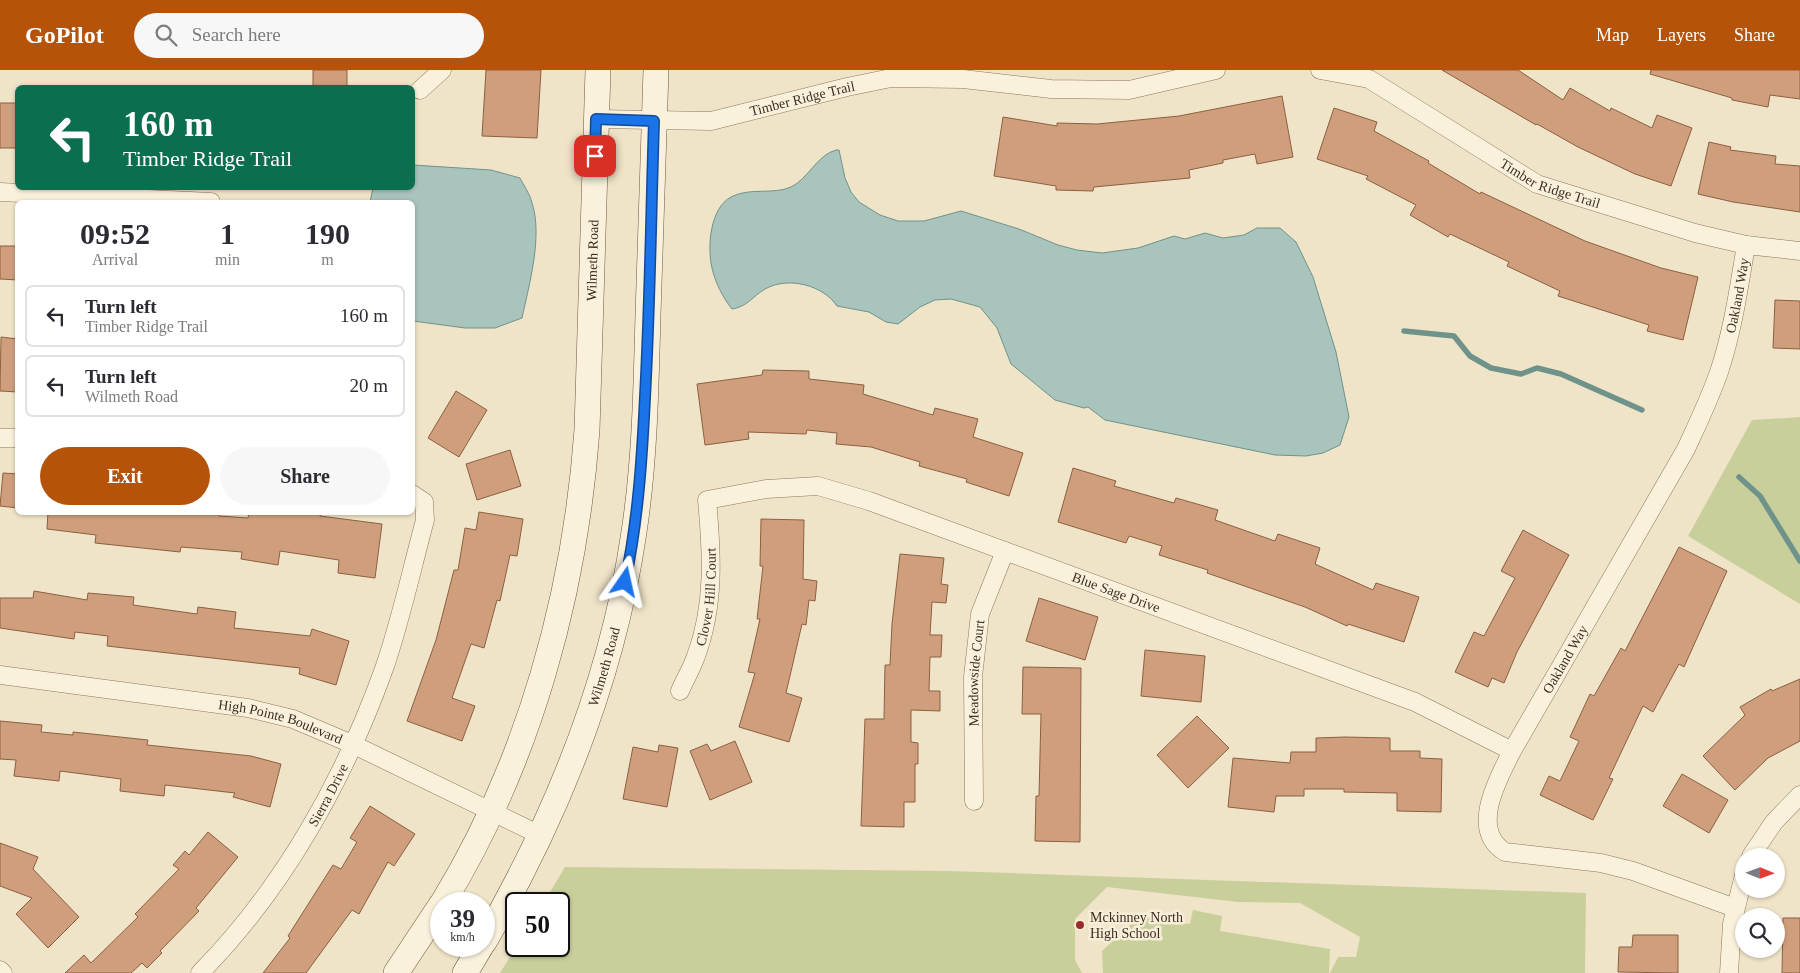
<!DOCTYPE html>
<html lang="en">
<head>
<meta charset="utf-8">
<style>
  :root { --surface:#fff; --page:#f7f7f7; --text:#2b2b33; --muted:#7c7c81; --line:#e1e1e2; --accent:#b45309 }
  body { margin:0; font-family:"Times New Roman",serif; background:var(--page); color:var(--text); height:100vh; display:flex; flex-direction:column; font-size:19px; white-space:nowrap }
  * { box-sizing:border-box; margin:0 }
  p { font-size:16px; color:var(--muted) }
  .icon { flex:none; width:28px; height:28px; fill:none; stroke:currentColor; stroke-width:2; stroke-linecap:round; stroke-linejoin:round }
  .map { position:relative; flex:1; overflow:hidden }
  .drawer { position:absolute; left:15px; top:130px; width:400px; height:315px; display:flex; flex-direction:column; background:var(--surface); border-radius:8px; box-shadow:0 1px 4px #0004 }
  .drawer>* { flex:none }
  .guide { position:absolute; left:15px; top:15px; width:400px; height:105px; border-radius:8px; box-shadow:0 1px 4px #0004; background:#0b6e4f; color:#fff; overflow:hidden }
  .needle { width:32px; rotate:91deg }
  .fabs { position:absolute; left:1735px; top:778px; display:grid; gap:10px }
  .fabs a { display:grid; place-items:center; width:50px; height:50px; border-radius:50%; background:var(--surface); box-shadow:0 1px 4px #0004; font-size:25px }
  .speed { position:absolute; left:430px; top:822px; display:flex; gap:10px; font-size:25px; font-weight:700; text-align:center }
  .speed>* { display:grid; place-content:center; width:65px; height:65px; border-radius:50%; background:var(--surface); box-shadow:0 1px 4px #0004; line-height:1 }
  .speed small { font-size:12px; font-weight:400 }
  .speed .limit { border:2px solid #111; border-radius:8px; background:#fff; color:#111 }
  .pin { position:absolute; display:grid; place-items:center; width:42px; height:42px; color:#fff; margin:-21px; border-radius:10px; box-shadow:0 2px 8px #0006 }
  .me { position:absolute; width:55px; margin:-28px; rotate:11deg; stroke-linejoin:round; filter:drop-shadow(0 0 4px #0008) }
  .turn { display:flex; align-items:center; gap:18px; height:105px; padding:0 25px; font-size:22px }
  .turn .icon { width:65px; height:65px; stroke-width:2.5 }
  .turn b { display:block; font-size:35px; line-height:42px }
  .eta { display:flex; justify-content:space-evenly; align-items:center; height:85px; text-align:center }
  .eta b { font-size:30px; font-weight:800; line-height:35px }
  .primary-button { display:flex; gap:10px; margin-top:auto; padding:10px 25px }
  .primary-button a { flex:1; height:58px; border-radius:30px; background:var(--accent); color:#fff; font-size:20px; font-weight:800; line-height:58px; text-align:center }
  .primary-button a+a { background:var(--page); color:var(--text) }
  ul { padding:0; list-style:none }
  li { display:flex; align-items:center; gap:15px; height:62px; margin:0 10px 8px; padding:0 15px; border:2px solid var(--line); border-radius:8px }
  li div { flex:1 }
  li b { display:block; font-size:19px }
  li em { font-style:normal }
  header { display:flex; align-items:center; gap:30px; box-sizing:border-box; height:70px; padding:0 25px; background:var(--accent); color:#fff }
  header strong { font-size:24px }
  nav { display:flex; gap:28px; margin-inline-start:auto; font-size:18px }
  .search { width:350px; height:45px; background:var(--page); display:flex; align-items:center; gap:12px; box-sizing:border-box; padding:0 18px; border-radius:28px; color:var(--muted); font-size:19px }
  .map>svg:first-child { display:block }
  .green { fill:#c9cf9b }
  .water { fill:#a9c4bc; stroke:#6f938a }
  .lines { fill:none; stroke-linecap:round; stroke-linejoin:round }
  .stream { stroke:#6f938a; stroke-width:5.5 }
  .building { fill:#cf9f7d; stroke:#8d5f41 }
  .minor-casing { stroke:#8d765c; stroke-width:19 }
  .secondary-casing { stroke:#6f573f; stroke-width:26 }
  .minor { stroke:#faf1dc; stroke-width:18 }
  .secondary { stroke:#faf1dc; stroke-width:25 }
  .route-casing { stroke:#114b97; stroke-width:12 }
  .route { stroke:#1a73e8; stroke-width:9 }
  .poi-dot { fill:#9e2a2b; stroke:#f7eed8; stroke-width:2 }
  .labels { text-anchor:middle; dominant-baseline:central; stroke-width:5; stroke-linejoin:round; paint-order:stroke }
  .street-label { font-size:14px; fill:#3d2e20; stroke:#f7eed8 }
  .poi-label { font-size:14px; fill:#3d2e20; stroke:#f7eed8; text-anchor:start }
</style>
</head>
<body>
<header>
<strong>GoPilot</strong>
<div class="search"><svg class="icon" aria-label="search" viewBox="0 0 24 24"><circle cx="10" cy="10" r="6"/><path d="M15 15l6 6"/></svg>Search here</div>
<nav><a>Map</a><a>Layers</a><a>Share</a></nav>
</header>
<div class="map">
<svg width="1800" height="903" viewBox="0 0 1800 903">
  <rect width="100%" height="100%" fill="#f0e4c8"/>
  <path class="green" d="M1800,347V534L1688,466L1752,350Z
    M565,797L950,801L1586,823L1585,903H1330L1338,887H1356L1360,867L1300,833L1238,832L1107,817L1075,849V890L1082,903H500L517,876H559V834H543Z
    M1193,840L1222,846L1220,861L1330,879L1329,903H1103L1102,881L1139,847L1190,854Z"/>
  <path class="water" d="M836,80H839L845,108L851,122L859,132L880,145L898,151H924L961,141L1019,159L1058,175L1077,180L1102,183L1138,178L1174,166L1185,169L1205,163L1223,168L1244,165L1257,158H1280L1296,172L1313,207L1336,282L1349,347L1340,375L1323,383L1306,386L1275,385L1105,350L1088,337L1084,338L1055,330L1011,294L997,258L980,237L951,229L935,230L920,237L898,254L886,252L869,242L837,236C823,215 788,206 765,219C753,226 747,237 732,239C723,228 715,212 712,198C707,177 710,138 731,127C750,117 773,125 791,117C808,109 817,85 836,80Z
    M413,95L491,100L520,108C524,116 530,124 532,133C543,166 529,215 522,248L495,258H465L413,251L412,132H370L373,118H412Z"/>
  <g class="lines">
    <path class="stream" d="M1404,261L1454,266L1470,286L1491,298L1521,304L1537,298L1561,304L1642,340
      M1739,407L1760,426L1800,491"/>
  </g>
  <path class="building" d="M313,0H347V18H313Z
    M486,0H541L537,68L482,66Z
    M1442,0H1518L1563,30L1570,18L1610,41L1611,38L1652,58L1657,45L1692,58L1671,116L1635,104L1578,77L1537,54L1536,55Z
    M1651,0H1800V29L1770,25L1768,37L1732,30V28L1650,4Z
    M1282,26L1293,87L1257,94L1255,84L1223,90V93L1189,100L1190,108L1094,117L1093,121L1056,120V116L994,106L1003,47L1057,56V53L1097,54L1179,46Z
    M0,33H18V78H0Z
    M1334,38L1377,52L1374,61L1429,91L1428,93L1480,124L1481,122L1585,171L1661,198L1698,207L1683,270L1647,261L1649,255L1558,226L1560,221L1507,196L1509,192L1450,164L1448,167L1410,145L1416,135L1366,109L1368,106L1317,89Z
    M1709,72L1731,77L1730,80L1776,86L1775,94L1800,96V142L1733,132L1698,124Z
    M0,176H18V210L0,209Z
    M1775,230L1800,231V279L1773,278Z
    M1,267L18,269V322L0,321Z
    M763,300L809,301V309L864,315L863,324L933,345L935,338L978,349L973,367L1023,383L1009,426L966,412L967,409L919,396L920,392L871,377L836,374L837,363L807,360L806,364L748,362L749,369L705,375L697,314L762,305Z
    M456,321L487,340L459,387L428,368Z
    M510,380L521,416L477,430L466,394Z
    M1073,398L1116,411L1114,416L1174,433L1176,428L1218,440L1215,450L1275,471L1278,464L1320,478L1315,494L1373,520L1376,513L1419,527L1404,572L1348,554L1347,556L1305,537L1207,503L1208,500L1159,485L1162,476L1129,466L1126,473L1058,452Z
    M3,403L18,404V438L0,436Z
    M48,442H220L219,446L248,448L249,442H321L320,446L382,454L375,508L338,503L339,490L280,481L278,495L241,489L242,482L181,477L180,482L95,473L96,465L47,459Z
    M479,442L523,449L517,486L510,485L500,531L497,530L484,578L471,574L452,628L475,636L462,671L407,651L436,570L454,500H458L465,458L476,460Z
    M761,449L804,450L803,509L817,511L815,531L809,530L806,555L802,554L786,623L802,628L789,672L739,657L755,603L748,602L760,549H757L763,496H760Z
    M1523,460L1569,485L1517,582L1504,613L1492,608L1488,617L1455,602L1474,562L1484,566L1515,508L1501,501Z
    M1679,477L1727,501L1684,597L1679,594L1653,642L1643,636L1609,708L1613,709L1593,750L1540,725L1549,706L1560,711L1579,671L1570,667L1590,624L1594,626L1621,578L1625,581Z
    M900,484L944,488L941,514L948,515L946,533L932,532L930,565H942L941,587H930L929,621H940V641L911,640V672L918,673V694H915V732H904V757L861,756L865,649H884L885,595H890L892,554Z
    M34,521L87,530L88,523L134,527L133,535L197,544L198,537L236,542L234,558L310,566L312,559L349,571L336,615L299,604L300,598L107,576L108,566L75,562L74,569L0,558V528H33Z
    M1039,528L1098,547L1085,590L1026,571Z
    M1145,580L1205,586L1201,632L1141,626Z
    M1023,597L1081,598L1080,772L1035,771L1036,726H1039L1041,644H1022Z
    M1800,609V671L1768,688L1735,720L1703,686L1745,645L1740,637L1771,619L1772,621Z
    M1197,646L1229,678L1188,718L1157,685Z
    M0,651L42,655L41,662L73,665V662L148,670L147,675L251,686L281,694L270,737L233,727L235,723L165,715L164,726L120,721L121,709L60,701L59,711L14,706L16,690L0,689Z
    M1345,667L1390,668V681H1420V688L1442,689L1441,742L1397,741V723L1344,722V719H1304V726H1276L1274,742L1228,737L1233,688L1290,693L1291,682H1316V668Z
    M735,671L752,712L710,730L690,681L707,674L711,681Z
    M659,675L678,678L667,737L623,729L633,677L658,682Z
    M1682,704L1728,730L1709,763L1663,736Z
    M370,736L415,764L394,796L388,792L359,844L352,840L306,903H263L290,868L288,866L333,795L341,799L357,772L350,768Z
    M208,762L238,787L196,838L199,841L160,881L162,883L147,898L142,893L131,903H65L84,885L91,893L138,847L135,844L179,799L173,795L185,781L189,785Z
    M0,773L38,787L33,799L79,847L48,878L16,844L32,828L0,816Z
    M1783,848H1800V903H1782Z
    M1633,865H1678V903L1618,902L1619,877H1632Z"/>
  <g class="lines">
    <defs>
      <g id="minor">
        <path id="s1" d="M1320,0L1369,9L1537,114L1695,163L1746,175L1800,181"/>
        <path d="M420,20L442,0"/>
        <path id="s2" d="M597,49L711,51L847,17L891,8L963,9L1051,19L1129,20L1216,0"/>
        <path d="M0,122L211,132"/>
        <path d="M0,368H18"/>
        <path id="s3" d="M0,605L248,638L293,649L352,674L540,765"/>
        <path id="s4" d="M680,621C685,609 692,598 696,586C715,535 712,483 707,430L766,419L818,416L869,431L1415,632L1512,681"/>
        <path id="s5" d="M974,731L973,607L980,544L1005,481"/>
        <path d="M1751,786L1774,752L1800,725"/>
        <path id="s6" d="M1735,838L1633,801L1601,793L1505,782C1469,760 1498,709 1512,681L1686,379C1698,353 1710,328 1719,302C1733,260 1739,217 1746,175"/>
        <path d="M0,900L3,903"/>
        <path id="s7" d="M200,903C284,818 345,708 385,596C401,549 412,498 425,450L424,432L412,424"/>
        <path d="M1729,903L1732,854L1744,805"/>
      </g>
      <g id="secondary">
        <path id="s8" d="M442,834C529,692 575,525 587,360L598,0"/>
        <path id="s9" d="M484,872C557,746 613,607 634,462C645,390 646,317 648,245C651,163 653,82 656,0"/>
        <path d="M396,903L441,835"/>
        <path d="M465,903L481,876"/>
      </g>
    </defs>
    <use href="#minor" class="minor-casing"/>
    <use href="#secondary" class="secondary-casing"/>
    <use href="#minor" class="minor"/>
    <use href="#secondary" class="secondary"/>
  </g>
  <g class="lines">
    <defs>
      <path id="route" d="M595,86L596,49L654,51C651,143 650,235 645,327C642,389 638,451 625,512"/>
    </defs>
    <use href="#route" class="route-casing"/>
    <use href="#route" class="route"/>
  </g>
  <circle class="poi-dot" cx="1080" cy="855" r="5"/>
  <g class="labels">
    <g class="street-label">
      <text stroke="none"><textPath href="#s2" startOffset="208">Timber Ridge Trail</textPath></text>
      <text stroke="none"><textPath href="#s1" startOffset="260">Timber Ridge Trail</textPath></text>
      <text stroke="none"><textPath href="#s8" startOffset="670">Wilmeth Road</textPath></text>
      <text stroke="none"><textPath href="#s6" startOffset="861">Oakland Way</textPath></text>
      <text stroke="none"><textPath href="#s4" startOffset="625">Blue Sage Drive</textPath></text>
      <text stroke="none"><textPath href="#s4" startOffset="99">Clover Hill Court</textPath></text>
      <text stroke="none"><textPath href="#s6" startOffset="456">Oakland Way</textPath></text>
      <text stroke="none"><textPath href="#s9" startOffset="301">Wilmeth Road</textPath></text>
      <text stroke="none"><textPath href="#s5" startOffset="128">Meadowside Court</textPath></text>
      <text stroke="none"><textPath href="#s3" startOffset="285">High Pointe Boulevard</textPath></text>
      <text stroke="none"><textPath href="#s7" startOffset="220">Sierra Drive</textPath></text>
    </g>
    <g class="poi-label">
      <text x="1090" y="847">Mckinney North<tspan x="1090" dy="16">High School</tspan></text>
    </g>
  </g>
</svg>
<div class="fabs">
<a><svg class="needle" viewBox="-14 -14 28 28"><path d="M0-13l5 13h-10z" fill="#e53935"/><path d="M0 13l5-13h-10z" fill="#7c7c81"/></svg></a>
<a><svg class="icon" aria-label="search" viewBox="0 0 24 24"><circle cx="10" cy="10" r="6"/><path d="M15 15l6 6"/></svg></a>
</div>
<div class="speed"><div>39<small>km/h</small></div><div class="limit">50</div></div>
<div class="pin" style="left:595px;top:86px;background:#d93025"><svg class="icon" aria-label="arrive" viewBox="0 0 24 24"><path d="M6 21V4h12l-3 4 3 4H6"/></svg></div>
<svg class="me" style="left:625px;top:512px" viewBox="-20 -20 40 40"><path d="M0-17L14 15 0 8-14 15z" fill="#1a73e8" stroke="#fff" stroke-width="4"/></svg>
<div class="guide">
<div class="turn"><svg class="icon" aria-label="left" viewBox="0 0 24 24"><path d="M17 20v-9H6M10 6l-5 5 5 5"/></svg><div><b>160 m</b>Timber Ridge Trail</div></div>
</div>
<section class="drawer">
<div class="eta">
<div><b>09:52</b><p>Arrival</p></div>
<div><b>1</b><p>min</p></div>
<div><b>190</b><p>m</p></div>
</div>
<ul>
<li><svg class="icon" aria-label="left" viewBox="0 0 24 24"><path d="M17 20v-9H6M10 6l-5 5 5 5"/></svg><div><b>Turn left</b><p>Timber Ridge Trail</p></div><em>160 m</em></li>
<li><svg class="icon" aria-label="left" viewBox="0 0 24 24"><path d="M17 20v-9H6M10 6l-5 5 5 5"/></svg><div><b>Turn left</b><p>Wilmeth Road</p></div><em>20 m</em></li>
</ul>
<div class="primary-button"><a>Exit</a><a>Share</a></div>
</section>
</div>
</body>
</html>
